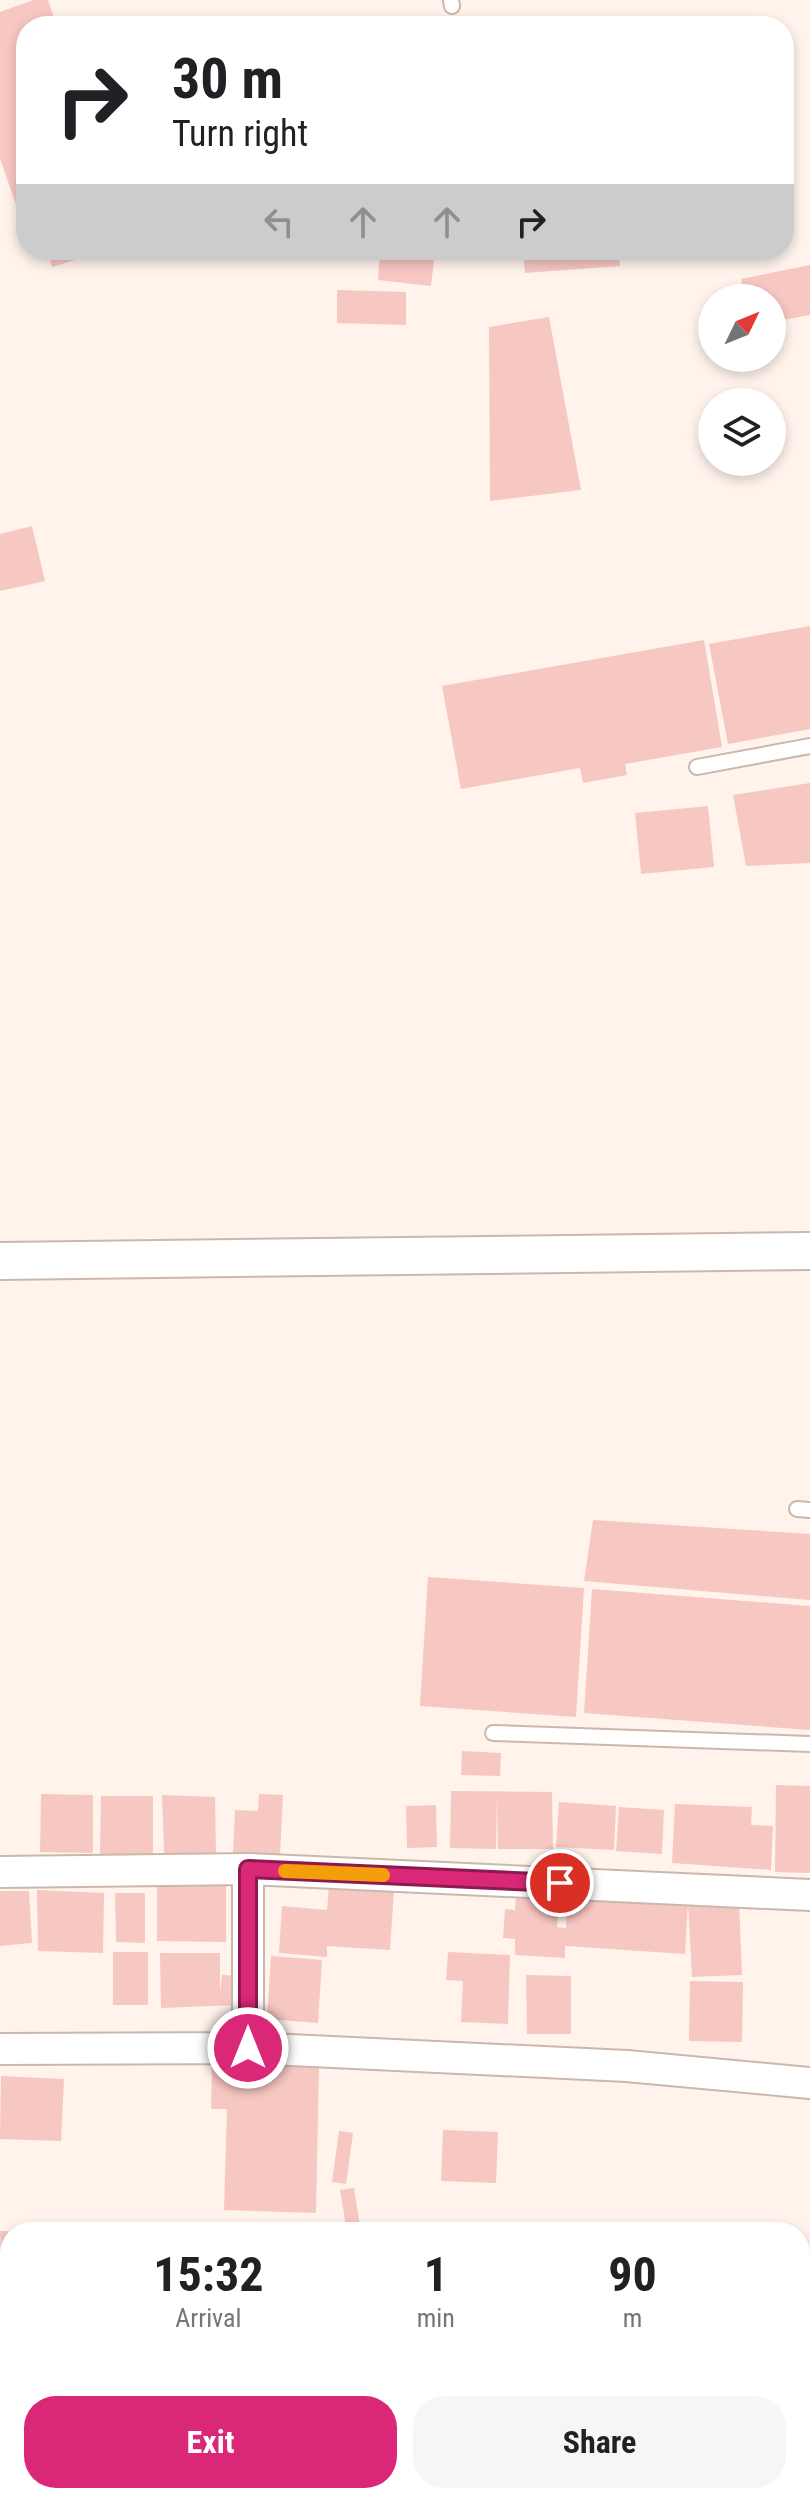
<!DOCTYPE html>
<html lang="en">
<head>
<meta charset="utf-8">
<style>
  :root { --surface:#fff; --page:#f6f6f6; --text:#202124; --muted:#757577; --accent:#db2777 }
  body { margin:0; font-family:"Roboto Condensed",sans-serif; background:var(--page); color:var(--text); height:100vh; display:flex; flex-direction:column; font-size:30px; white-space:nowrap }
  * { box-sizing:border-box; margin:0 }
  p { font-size:26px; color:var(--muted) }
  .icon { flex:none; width:44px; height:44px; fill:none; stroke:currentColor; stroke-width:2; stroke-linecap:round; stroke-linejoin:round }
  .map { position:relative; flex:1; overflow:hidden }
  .details { position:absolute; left:0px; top:2222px; width:810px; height:282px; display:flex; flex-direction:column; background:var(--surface); border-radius:32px 32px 0 0; box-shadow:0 4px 12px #0003 }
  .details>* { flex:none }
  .guide { position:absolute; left:16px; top:16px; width:778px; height:244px; border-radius:32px; box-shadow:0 4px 12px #0003; background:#fff; color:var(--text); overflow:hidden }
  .needle { width:52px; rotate:47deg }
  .controls { position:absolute; left:698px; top:284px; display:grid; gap:16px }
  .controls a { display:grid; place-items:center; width:88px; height:88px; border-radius:50%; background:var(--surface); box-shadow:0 4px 12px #0003; font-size:40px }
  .pin { position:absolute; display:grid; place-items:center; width:68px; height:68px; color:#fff; margin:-34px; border:4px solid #fff; border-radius:50%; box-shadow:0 2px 8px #0007 }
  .me { position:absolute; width:88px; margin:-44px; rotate:0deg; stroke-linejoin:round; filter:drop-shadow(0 0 6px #0008) }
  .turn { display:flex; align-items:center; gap:28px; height:168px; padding:0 24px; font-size:36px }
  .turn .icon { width:104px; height:104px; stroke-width:2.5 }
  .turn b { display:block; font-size:56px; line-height:68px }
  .lanes { display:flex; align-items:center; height:76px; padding:0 24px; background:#0003; justify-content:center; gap:40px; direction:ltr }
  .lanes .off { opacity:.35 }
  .eta { display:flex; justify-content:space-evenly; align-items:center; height:136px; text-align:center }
  .eta b { font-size:48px; font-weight:700; line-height:56px }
  .action { display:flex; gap:16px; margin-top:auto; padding:16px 24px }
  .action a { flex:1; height:92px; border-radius:32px; background:var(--accent); color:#fff; font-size:32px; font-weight:700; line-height:92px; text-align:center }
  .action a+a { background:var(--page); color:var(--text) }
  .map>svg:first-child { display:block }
  .building { fill:#f7c7c2 }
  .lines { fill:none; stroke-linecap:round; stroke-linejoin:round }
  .service-casing { stroke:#cab8ac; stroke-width:18 }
  .minor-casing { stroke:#cab8ac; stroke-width:34 }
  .tertiary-casing { stroke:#cab8ac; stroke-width:40 }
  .service { stroke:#fff; stroke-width:14 }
  .minor { stroke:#fff; stroke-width:30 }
  .tertiary { stroke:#fff; stroke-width:36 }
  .route-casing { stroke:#8e194d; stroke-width:20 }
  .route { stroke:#db2777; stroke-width:14 }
  .slow { stroke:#f59e0b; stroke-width:14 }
</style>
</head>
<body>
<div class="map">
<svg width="810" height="2503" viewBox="0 0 810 2503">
  <rect width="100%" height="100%" fill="#fff3ec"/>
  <path class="building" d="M33,0H48L57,26H26V208L18,210L0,159V12Z
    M784,139H786L791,232H784Z
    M47,250H105V251L52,267Z
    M380,250L435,251L431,286L378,280Z
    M523,250H618L620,266L525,273Z
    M810,265V315L772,322V298H745L741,279Z
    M337,290L406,292V325L337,323Z
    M549,317L581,490L490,501L489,327Z
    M32,526L45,581L0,591V534Z
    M810,626V729L728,744L709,644Z
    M704,640L722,747L625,764L627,775L583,783L580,768L461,789L442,686Z
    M810,783V863L746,866L733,795Z
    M708,806L714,867L641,874L635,813Z
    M593,1520L810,1534V1600L584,1581Z
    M428,1577L584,1588L576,1717L420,1706Z
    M592,1589L810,1606V1730L584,1713Z
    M462,1751L501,1753L500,1776L461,1775Z
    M776,1785L810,1786V1873L775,1872Z
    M451,1791L552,1792L553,1849H498L497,1796L496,1849L450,1848Z
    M41,1794L93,1795V1853L40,1852Z
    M259,1794L283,1795L280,1856L233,1854L235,1810L258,1811Z
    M162,1795L215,1797L216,1853H164Z
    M101,1796H153V1855L100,1854Z
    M559,1802L616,1806L614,1850L556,1847Z
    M675,1804L752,1807L751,1825L773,1826L771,1870L672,1863Z
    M436,1805L437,1847L407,1848L406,1806Z
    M619,1807L664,1810L662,1854L616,1851Z
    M157,1882H226V1942L157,1941Z
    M329,1886L394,1891L390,1950L327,1946V1957L279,1953L282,1906L327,1910Z
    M37,1890L104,1893L103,1953L38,1951Z
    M0,1891H29L32,1943L0,1946Z
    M115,1893H145V1943L116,1942Z
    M516,1894L559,1897L557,1927L566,1928L568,1896L739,1901L742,1975L692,1977L688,1903L685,1954L565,1946V1958L515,1955V1939L503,1938L505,1909L515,1910Z
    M113,1952H148V2005H113Z
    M448,1952L510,1955L508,2024L461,2022L463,1981L446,1980Z
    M160,1953H220V1994L222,1975L238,1976L237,2005L161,2008Z
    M271,1956L322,1960L318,2023L267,2019Z
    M526,1975L571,1976V2034H527Z
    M690,1981L743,1982L742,2042L689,2041Z
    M212,2064L319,2066L316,2213L224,2210L227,2109H211Z
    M1,2076L64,2079L61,2141L0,2139Z
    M443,2130L498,2132L496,2183L441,2181Z
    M339,2131L353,2133L346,2184L332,2182Z
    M354,2188L361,2232H347L340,2190Z
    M0,2231H10V2254H1Z
    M0,2286H10V2321H0Z
    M800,2317L810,2318V2503H763L764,2494H800Z"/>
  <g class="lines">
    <defs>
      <path id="service" d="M451,0L452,6
        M697,767L810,746
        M797,1509L810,1510
        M493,1733L810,1744"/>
      <path id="minor" d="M0,1872L248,1869L810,1895
        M248,2048V1869
        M0,2049L248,2048L627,2066L810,2083"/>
      <path id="tertiary" d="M0,1261L810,1251"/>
    </defs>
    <use href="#service" class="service-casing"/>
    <use href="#minor" class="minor-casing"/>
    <use href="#tertiary" class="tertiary-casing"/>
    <use href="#service" class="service"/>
    <use href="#minor" class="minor"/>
    <use href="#tertiary" class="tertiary"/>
  </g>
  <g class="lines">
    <defs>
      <path id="route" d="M248,2048V1869L560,1883"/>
    </defs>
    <use href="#route" class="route-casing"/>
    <use href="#route" class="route"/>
    <path class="slow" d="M285,1871L383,1875"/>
  </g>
</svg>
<div class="controls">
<a><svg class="needle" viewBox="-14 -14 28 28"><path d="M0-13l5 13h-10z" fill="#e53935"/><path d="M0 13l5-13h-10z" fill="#757577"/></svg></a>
<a><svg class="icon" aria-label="layers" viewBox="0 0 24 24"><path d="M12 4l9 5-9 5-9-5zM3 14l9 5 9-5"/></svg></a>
</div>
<div class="pin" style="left:560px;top:1883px;background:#d93025"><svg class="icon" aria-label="arrive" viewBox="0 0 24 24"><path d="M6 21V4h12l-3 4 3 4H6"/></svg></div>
<svg class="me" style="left:248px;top:2048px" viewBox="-20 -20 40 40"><circle r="17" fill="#db2777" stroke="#fff" stroke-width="3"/><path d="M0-11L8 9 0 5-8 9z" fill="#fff"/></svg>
<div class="guide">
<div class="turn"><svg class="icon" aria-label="right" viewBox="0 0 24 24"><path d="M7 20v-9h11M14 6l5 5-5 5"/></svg><div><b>30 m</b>Turn right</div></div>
<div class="lanes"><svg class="icon off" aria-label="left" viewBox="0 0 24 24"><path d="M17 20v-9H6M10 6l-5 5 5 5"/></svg><svg class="icon off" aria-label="ahead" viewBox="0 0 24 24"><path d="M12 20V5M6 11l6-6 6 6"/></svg><svg class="icon off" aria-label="ahead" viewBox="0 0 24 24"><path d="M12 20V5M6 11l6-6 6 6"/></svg><svg class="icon" aria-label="right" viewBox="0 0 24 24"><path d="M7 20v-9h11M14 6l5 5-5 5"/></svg></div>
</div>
<section class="details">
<div class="eta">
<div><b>15:32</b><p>Arrival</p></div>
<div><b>1</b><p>min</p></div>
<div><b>90</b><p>m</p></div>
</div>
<div class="action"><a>Exit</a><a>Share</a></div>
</section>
</div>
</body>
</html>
